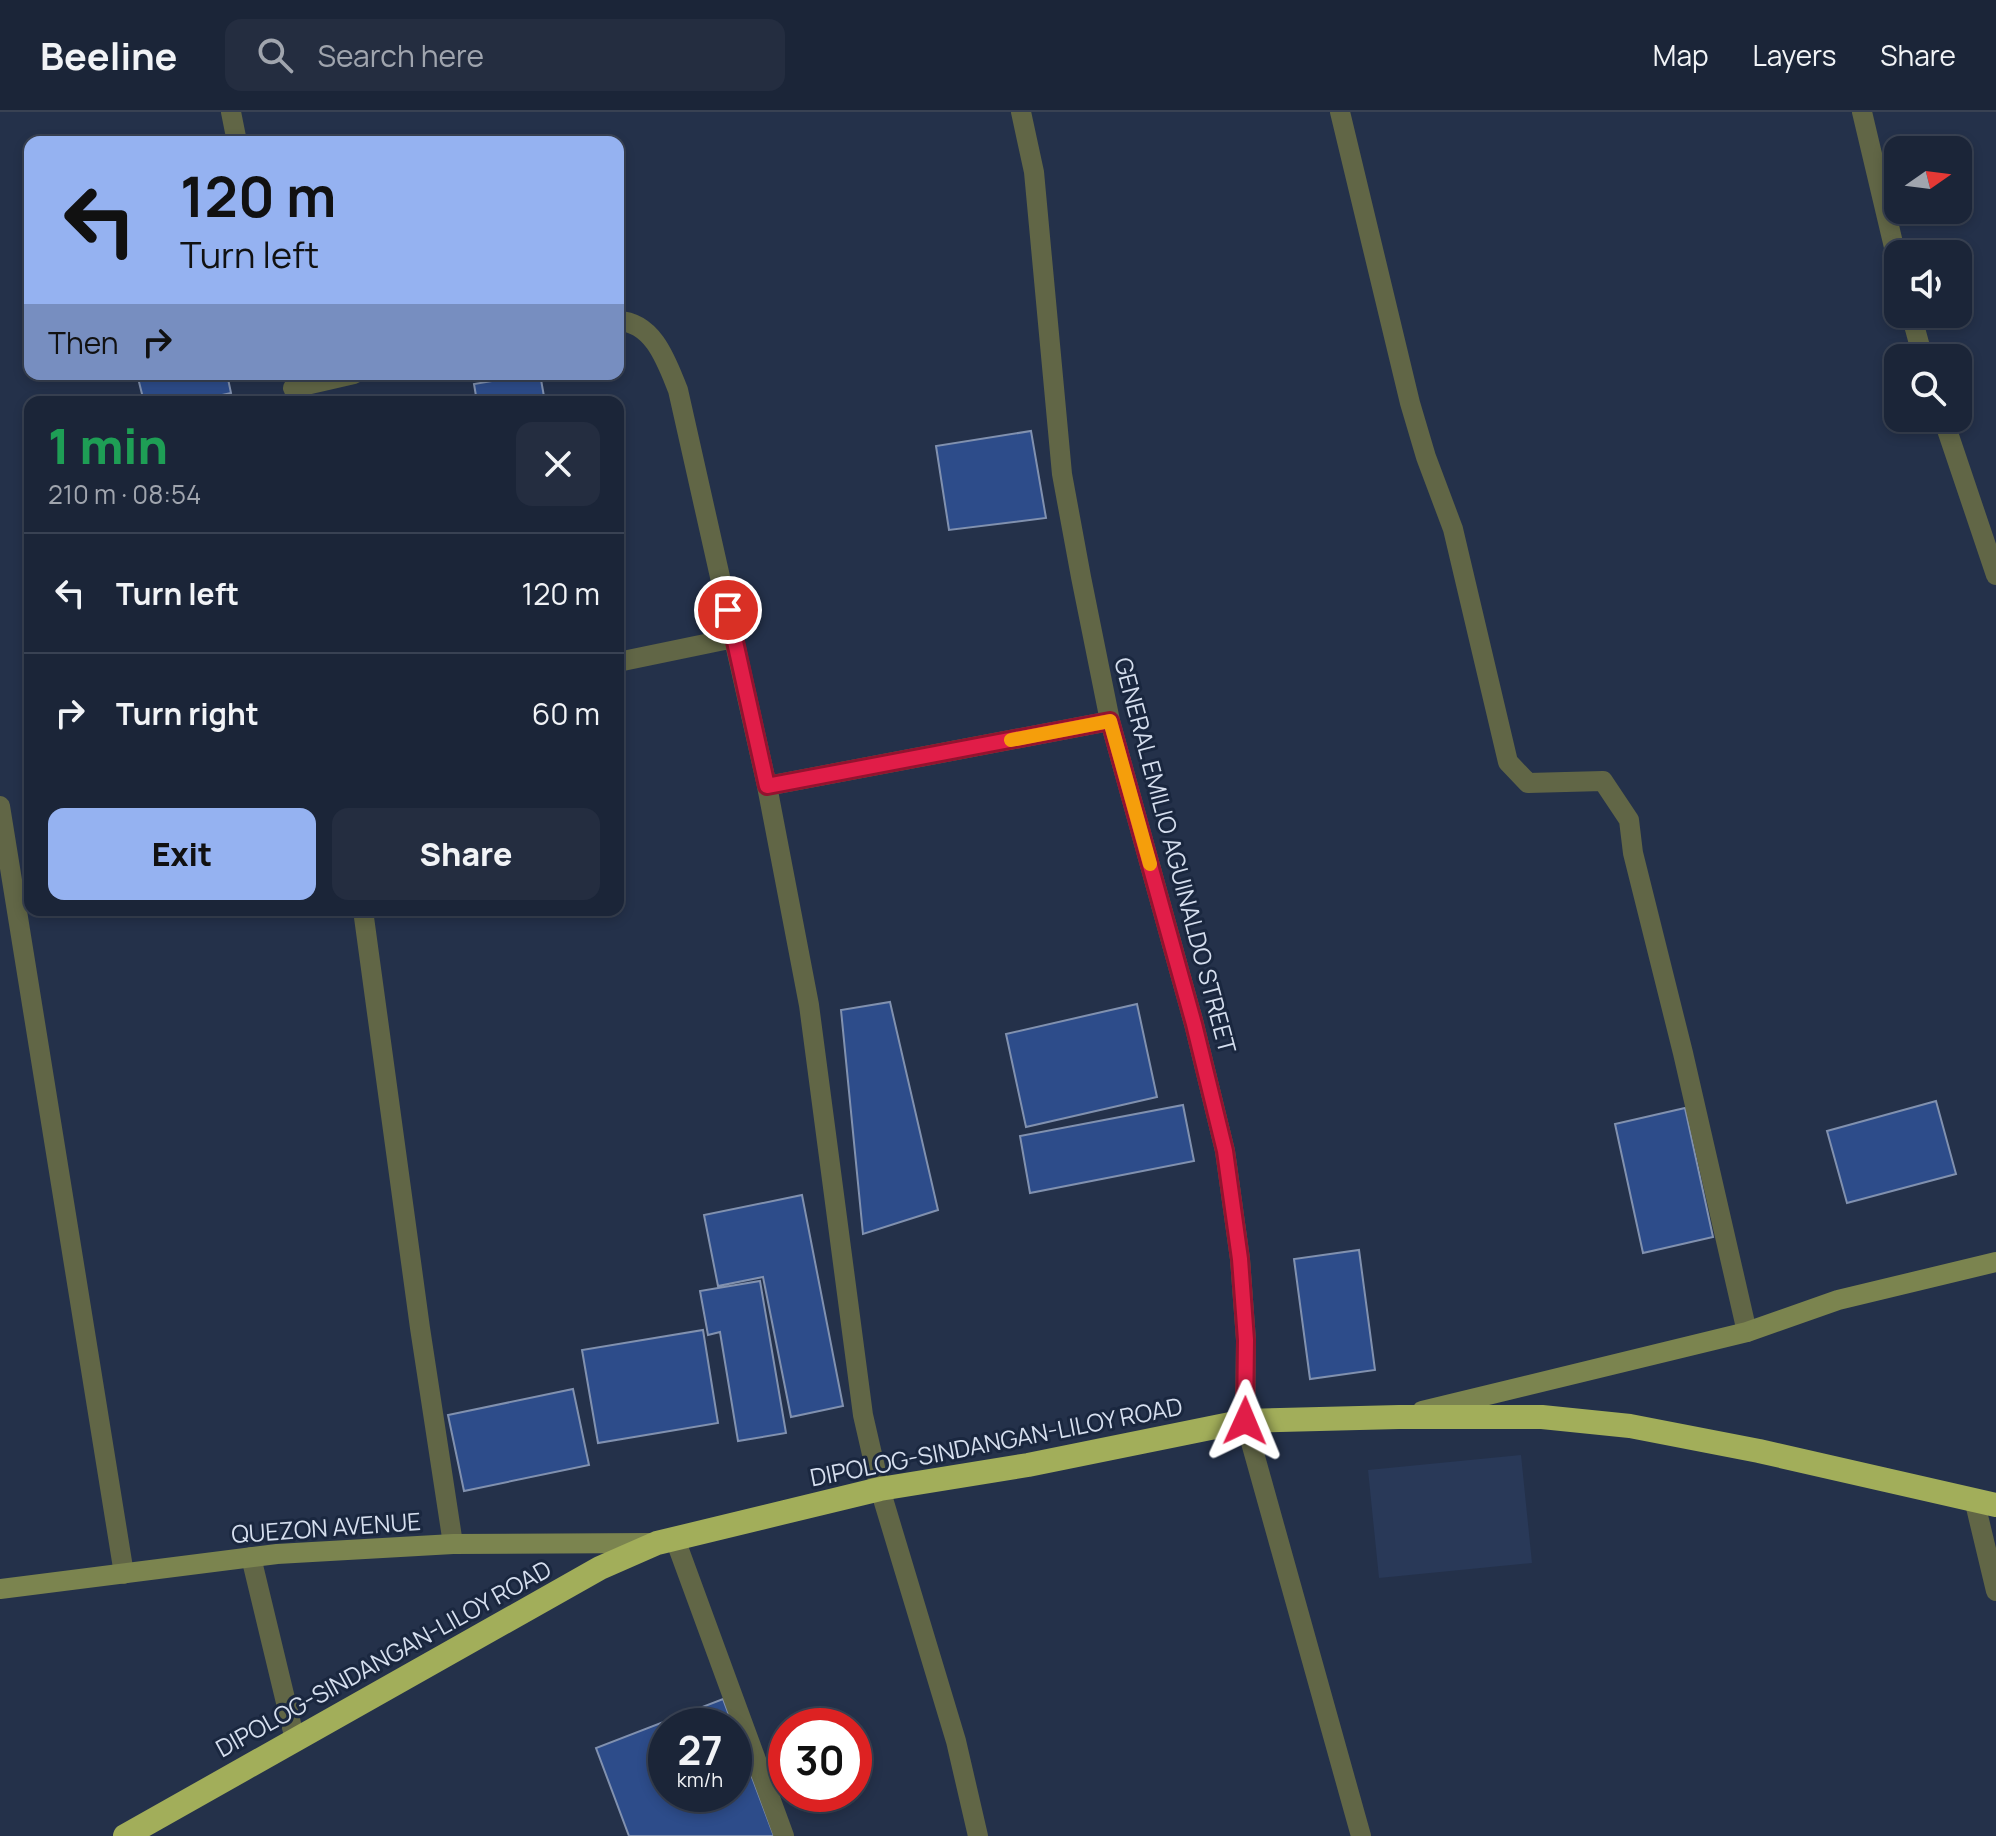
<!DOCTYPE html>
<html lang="en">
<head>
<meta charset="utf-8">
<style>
  :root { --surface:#1b2538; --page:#242d40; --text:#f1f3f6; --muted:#a0a5ae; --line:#394253; --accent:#95b2f1 }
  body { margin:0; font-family:Manrope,sans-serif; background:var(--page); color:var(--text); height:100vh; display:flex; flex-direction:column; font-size:30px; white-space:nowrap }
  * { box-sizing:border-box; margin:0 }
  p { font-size:26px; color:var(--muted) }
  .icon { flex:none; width:44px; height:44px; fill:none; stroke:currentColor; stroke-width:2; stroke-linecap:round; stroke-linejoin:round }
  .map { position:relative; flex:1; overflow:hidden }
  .drawer { position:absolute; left:24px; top:284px; width:600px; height:520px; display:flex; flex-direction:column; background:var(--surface); border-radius:16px; box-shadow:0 4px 12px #0003,0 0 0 2px var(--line) }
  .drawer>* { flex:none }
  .top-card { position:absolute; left:24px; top:24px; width:600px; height:244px; border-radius:16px; box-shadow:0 4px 12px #0003,0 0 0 2px var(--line); background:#95b2f1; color:#111; overflow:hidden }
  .needle { width:52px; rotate:76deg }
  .fabs { position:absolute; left:1884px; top:24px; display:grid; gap:16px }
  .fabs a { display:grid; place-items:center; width:88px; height:88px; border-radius:16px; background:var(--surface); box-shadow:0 4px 12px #0003,0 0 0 2px var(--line); font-size:40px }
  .speed { position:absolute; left:648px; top:1596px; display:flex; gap:16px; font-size:40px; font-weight:700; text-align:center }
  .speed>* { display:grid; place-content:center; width:104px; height:104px; border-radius:50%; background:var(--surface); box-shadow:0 4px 12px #0003,0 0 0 2px var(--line); line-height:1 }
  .speed small { font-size:20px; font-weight:400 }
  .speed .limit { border:12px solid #d22; background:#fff; color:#111 }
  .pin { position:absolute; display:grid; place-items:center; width:68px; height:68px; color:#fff; margin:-34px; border:4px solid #fff; border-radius:50%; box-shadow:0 2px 8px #0007 }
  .me { position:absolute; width:88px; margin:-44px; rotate:1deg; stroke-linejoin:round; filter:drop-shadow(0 0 6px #0008) }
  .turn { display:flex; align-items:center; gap:28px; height:168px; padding:0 24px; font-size:36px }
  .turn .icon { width:104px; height:104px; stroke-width:2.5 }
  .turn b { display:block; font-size:56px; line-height:68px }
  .then { display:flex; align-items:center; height:76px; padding:0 24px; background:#0003; gap:16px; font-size:30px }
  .round { display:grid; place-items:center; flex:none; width:84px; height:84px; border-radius:16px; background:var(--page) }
  .head { display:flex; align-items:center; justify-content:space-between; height:136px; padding:0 24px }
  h1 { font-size:48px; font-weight:800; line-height:60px; color:#1e9e55 }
  .cta { display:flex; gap:16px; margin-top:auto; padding:16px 24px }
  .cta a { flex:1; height:92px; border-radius:16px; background:var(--accent); color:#111; font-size:32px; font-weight:800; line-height:92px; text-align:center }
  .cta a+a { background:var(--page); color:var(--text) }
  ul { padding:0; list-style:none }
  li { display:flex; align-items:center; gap:24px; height:120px; padding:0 24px; border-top:2px solid var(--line) }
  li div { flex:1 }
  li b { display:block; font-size:30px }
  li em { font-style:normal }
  header { display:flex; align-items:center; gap:48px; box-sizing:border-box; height:112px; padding:0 40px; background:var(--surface); border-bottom:2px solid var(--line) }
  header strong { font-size:38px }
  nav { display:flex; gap:44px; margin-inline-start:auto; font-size:28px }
  .search { width:560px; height:72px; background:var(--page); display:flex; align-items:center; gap:20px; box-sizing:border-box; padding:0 28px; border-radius:16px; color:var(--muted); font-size:30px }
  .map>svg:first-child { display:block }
  .built { fill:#293958 }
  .building { fill:#2d4c8a; stroke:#8191af; stroke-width:2 }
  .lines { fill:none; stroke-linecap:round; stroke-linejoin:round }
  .lane { stroke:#616646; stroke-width:20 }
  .street { stroke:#616646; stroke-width:20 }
  .secondary { stroke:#7b844f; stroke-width:20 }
  .highway { stroke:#a2ae5a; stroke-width:24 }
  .route-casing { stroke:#92132f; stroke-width:20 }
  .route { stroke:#e11d48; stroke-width:14 }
  .slow { stroke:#f59e0b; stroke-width:14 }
  .labels { text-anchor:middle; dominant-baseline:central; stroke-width:6; stroke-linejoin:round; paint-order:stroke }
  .street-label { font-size:24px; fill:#d5deee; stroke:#1a273f }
</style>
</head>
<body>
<header>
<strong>Beeline</strong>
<div class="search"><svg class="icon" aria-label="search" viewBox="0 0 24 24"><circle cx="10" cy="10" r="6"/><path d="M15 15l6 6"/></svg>Search here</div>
<nav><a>Map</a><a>Layers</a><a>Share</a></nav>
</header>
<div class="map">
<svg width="1996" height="1724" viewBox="0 0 1996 1724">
  <rect width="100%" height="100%" fill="#24314a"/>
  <path class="built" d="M1521,1343L1532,1451L1379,1466L1368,1358Z"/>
  <path class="building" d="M137,262H227L231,281L191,290H144Z
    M533,262H540L545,290H477L474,272Z
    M1031,319L1046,406L949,418L936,334Z
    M890,890L938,1098L863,1122L841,898Z
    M1137,892L1157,985L1026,1015L1006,922Z
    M1936,989L1956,1062L1847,1091L1827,1019Z
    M1183,993L1194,1049L1030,1081L1020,1024Z
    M1685,996L1713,1125L1643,1141L1615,1012Z
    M802,1083L843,1294L791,1305L763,1165L718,1174L704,1103Z
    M1359,1138L1375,1258L1310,1267L1294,1147Z
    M760,1169L786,1321L738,1329L720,1220L708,1223L700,1179Z
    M703,1218L718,1311L598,1331L582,1238Z
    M573,1277L589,1353L464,1379L448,1303Z
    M723,1587L733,1614H666V1682H734V1617L774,1724H629L596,1636Z"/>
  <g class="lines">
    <path class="lane" d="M675,1427L784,1724"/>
    <path class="street" d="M231,0L237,30
      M1021,0L1034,60L1062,362L1081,465L1110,609L1194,912L1225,1039L1240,1147L1246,1228L1245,1309L1361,1724
      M1340,0L1410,291L1426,345L1453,417L1508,650L1528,671L1603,669L1629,708L1633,741L1683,941L1747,1220
      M1862,0L1898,152
      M1911,202L1923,246
      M618,209C654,210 667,251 678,278L767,674L809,893L863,1303L880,1377L956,1629L978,1724
      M293,276L354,262
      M1943,306L1996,463
      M618,550L734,526
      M767,674L1110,609
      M0,694L124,1462
      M363,798L420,1216L453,1432
      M1974,1387L1996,1479
      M251,1445L295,1628"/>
    <path class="secondary" d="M1422,1299L1747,1220L1838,1188L1996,1150
      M0,1477L277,1442L453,1432L654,1431"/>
    <path class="highway" d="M125,1724L600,1456L657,1431L880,1377L1028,1353L1245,1309L1399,1305H1542L1630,1314L1759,1339L1996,1393"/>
  </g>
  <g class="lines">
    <defs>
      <path id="route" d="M728,498L767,674L1110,609L1194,912L1225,1039L1240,1147L1246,1228L1245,1309"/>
    </defs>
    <use href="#route" class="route-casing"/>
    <use href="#route" class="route"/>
    <path class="slow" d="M1011,628L1110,609L1150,752"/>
  </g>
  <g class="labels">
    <g class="street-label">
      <text transform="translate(1176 743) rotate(75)">GENERAL EMILIO AGUINALDO STREET</text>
      <text transform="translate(996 1329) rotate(-11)">DIPOLOG-SINDANGAN-LILOY ROAD</text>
      <text transform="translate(326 1415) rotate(-4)">QUEZON AVENUE</text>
      <text transform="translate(383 1546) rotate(-29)">DIPOLOG-SINDANGAN-LILOY ROAD</text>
    </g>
  </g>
</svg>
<div class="fabs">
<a><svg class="needle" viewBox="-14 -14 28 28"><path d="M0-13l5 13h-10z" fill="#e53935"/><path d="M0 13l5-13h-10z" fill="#a0a5ae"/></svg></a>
<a><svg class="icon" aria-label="sound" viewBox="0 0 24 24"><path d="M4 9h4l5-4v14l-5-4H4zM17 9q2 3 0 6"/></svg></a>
<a><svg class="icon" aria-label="search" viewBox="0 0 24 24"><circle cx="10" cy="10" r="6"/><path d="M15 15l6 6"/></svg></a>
</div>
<div class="speed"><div>27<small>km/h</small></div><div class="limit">30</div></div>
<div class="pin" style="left:728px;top:498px;background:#d93025"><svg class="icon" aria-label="arrive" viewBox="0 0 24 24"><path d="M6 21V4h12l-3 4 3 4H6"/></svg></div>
<svg class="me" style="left:1245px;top:1309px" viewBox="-20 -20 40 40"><path d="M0-17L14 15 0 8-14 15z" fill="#e11d48" stroke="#fff" stroke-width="4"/></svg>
<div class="top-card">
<div class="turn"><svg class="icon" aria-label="left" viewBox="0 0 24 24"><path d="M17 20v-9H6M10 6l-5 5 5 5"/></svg><div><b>120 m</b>Turn left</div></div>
<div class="then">Then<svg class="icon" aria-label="right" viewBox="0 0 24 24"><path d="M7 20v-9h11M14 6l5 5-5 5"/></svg></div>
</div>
<section class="drawer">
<div class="head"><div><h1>1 min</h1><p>210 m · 08:54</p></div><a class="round"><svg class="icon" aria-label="close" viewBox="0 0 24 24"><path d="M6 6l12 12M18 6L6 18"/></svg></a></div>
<ul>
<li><svg class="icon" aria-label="left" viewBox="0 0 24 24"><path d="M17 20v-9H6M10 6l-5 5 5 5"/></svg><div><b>Turn left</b></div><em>120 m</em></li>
<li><svg class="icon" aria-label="right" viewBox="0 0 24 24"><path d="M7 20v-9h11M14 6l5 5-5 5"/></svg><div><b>Turn right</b></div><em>60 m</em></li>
</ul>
<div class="cta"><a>Exit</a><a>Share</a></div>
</section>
</div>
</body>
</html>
